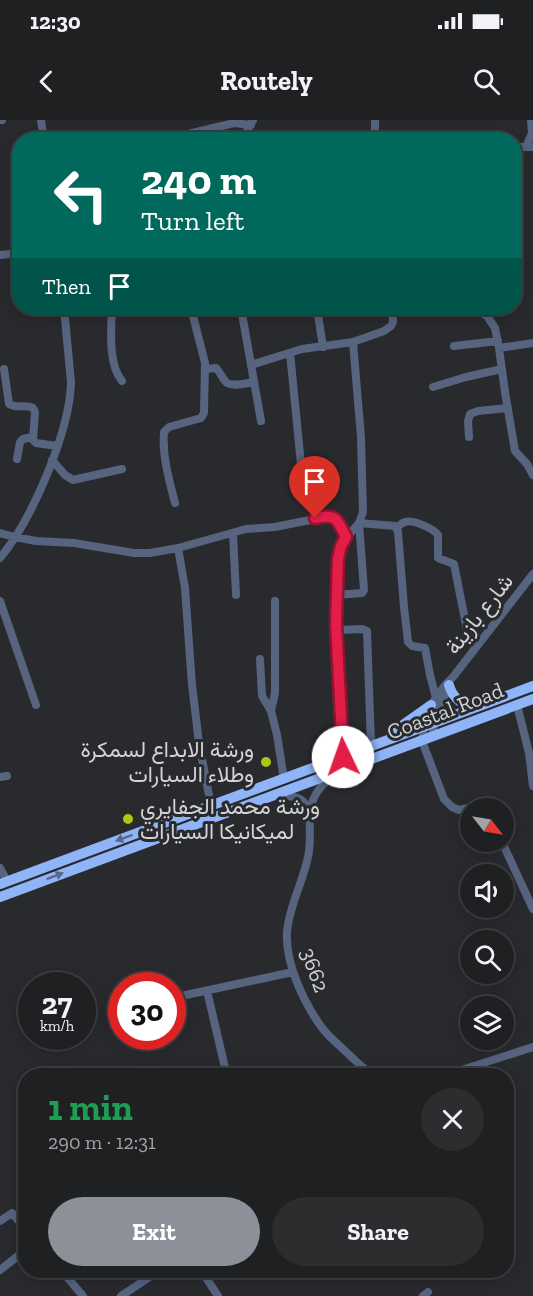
<!DOCTYPE html>
<html lang="en">
<head>
<meta charset="utf-8">
<style>
  :root { --surface:#1f2022; --page:#2c2d2f; --text:#f1f3f6; --muted:#a1a3a5; --line:#3c3e40; --accent:#8c9099 }
  body { margin:0; font-family:"Zilla Slab",Vazirmatn,serif; background:var(--page); color:var(--text); height:100vh; display:flex; flex-direction:column; font-size:22px; white-space:nowrap }
  * { box-sizing:border-box; margin:0 }
  p { font-size:20px; color:var(--muted) }
  .icon { flex:none; width:33px; height:33px; fill:none; stroke:currentColor; stroke-width:2; stroke-linecap:round; stroke-linejoin:round }
  .map { position:relative; flex:1; overflow:hidden }
  .details { position:absolute; left:18px; top:948px; width:496px; height:210px; display:flex; flex-direction:column; background:var(--surface); border-radius:24px; box-shadow:0 3px 15px #0003,0 0 0 2px var(--line) }
  .details>* { flex:none }
  .hud { position:absolute; left:12px; top:12px; width:510px; height:183px; border-radius:24px; box-shadow:0 3px 15px #0003,0 0 0 2px var(--line); background:#00695c; color:#fff; overflow:hidden }
  .needle { width:39px; rotate:121deg }
  .fabs { position:absolute; left:460px; top:678px; display:grid; gap:12px }
  .fabs a { display:grid; place-items:center; width:54px; height:54px; border-radius:50%; background:var(--surface); box-shadow:0 3px 15px #0003,0 0 0 2px var(--line); font-size:30px }
  .speed { position:absolute; left:18px; top:852px; display:flex; gap:12px; font-size:30px; font-weight:700; text-align:center }
  .speed>* { display:grid; place-content:center; width:78px; height:78px; border-radius:50%; background:var(--surface); box-shadow:0 3px 15px #0003,0 0 0 2px var(--line); line-height:1 }
  .speed small { font-size:15px; font-weight:400 }
  .speed .limit { border:9px solid #d22; background:#fff; color:#111 }
  .pin { position:absolute; display:grid; place-items:center; width:51px; height:51px; color:#fff; margin:-62px -26px; border-radius:50% 50% 50% 0; rotate:-45deg; box-shadow:0 0 6px #0007 }
  .pin .icon { rotate:45deg }
  .me { position:absolute; width:66px; margin:-33px; rotate:357deg; stroke-linejoin:round; filter:drop-shadow(0 0 4px #0008) }
  .turn { display:flex; align-items:center; gap:21px; height:126px; padding:0 30px; font-size:27px }
  .turn .icon { width:78px; height:78px; stroke-width:2.5 }
  .turn b { display:block; font-size:42px; line-height:51px }
  .then { display:flex; align-items:center; height:57px; padding:0 30px; background:#0003; gap:12px; font-size:22px }
  .round { display:grid; place-items:center; flex:none; width:63px; height:63px; border-radius:32px; background:var(--page) }
  .head { display:flex; align-items:center; justify-content:space-between; height:102px; padding:0 30px }
  h1 { font-size:36px; font-weight:800; line-height:45px; color:#1e9e55 }
  .action { display:flex; gap:12px; margin-top:auto; padding:12px 30px }
  .action a { flex:1; height:69px; border-radius:36px; background:var(--accent); color:#fff; font-size:24px; font-weight:800; line-height:69px; text-align:center }
  .action a+a { background:var(--page); color:var(--text) }
  .status { display:flex; justify-content:space-between; align-items:center; height:42px; padding:0 30px; background:var(--surface); direction:ltr }
  .status svg { height:16px; fill:currentColor }
  header { display:flex; justify-content:space-between; align-items:center; height:78px; padding:0 30px; background:var(--surface); font-size:27px; font-weight:800 }
  .map>svg:first-child { display:block }
  .lines { fill:none; stroke-linecap:round; stroke-linejoin:round }
  .minor { stroke:#566480; stroke-width:8 }
  .highway { stroke:#90b4f8; stroke-width:10 }
  .oneway { fill:#576888 }
  .route-casing { stroke:#92132f; stroke-width:15 }
  .route { stroke:#e11d48; stroke-width:10 }
  .poi-dot { fill:#aac718; stroke:#292a2d; stroke-width:2 }
  .labels { text-anchor:middle; dominant-baseline:central; stroke-width:6; stroke-linejoin:round; paint-order:stroke }
  .street-label { font-size:22px; fill:#d2d3d5; stroke:#292a2d }
  .poi-label { font-size:22px; fill:#d2d3d5; stroke:#292a2d; text-anchor:end }
</style>
</head>
<body>
<div class="status"><b>12:30</b><svg viewBox="0 0 49 12"><path d="M0 12V9h3v3zM5 12V6h3v6zM10 12V3h3v9zM15 12V0h3v12zM26 1h20v11H26zM47 4h2v5h-2z"/></svg></div>
<header><svg class="icon" aria-label="back" viewBox="0 0 24 24"><path d="M15 5l-7 7 7 7"/></svg>Routely<svg class="icon" aria-label="search" viewBox="0 0 24 24"><circle cx="10" cy="10" r="6"/><path d="M15 15l6 6"/></svg></header>
<div class="map">
<svg width="533" height="1176" viewBox="0 0 533 1176">
  <rect width="100%" height="100%" fill="#292a2d"/>
  <g class="lines">
    <path class="minor" d="M0,0H2
      M41,0L44,20
      M146,20L188,14L234,3L251,5
      M242,20L253,0
      M375,20V0
      M514,26L521,27H533
      M526,27L532,13L531,0
      M0,135L10,134
      M112,188C111,210 108,244 122,261
      M241,188L261,301
      M317,188L323,227
      M473,188L487,196L495,208L499,228L505,272L515,331L527,344L533,355
      M454,226L498,221
      M499,228L533,223
      M290,233L301,344
      M251,245L302,229L353,222L384,211L391,206L393,202L392,188
      M4,249L9,284C16,289 26,284 33,288L35,292L33,320L36,323L57,326
      M205,249L216,248C220,252 221,256 225,261C230,268 246,263 254,262
      M433,267L466,257L502,249
      M469,317L468,301L470,294L478,291L508,288
      M17,339L20,322L23,319L32,317
      M52,340L65,355L73,360L122,349
      M175,383C169,360 162,335 164,312L169,307L201,298L204,293L205,243L191,188
      M396,408C398,407 403,402 405,402C413,399 434,409 438,415V438L454,444L467,510L472,522L476,527
      M0,413L15,417L36,421L74,423L134,433H150L178,428L246,409L275,407L330,396L336,399L346,417
      M233,413L236,475
      M178,428L185,468L192,565L199,623L211,686
      M0,438C32,400 70,311 71,262L64,188
      M337,475L362,473L364,470L359,403L395,406L398,412L404,487L408,522L412,526L425,528L430,555L436,578
      M0,481L36,585
      M275,481V573L271,591L277,615L284,659
      M337,510L362,509L367,511L371,626
      M260,539L262,576L271,591
      M517,585L529,633L533,666
      M432,617L435,597L449,566
      M343,637L336,503L338,439L343,422L359,403L363,392L361,317L353,222
      M335,654C328,660 320,666 316,674C305,692 313,717 308,737C303,762 289,786 287,812C285,842 303,881 320,905C326,914 334,921 342,928C352,938 362,947 373,956
      M0,657L7,656
      M278,675C295,677 305,675 309,694
      M486,688L482,685L459,690L452,687L444,679L422,621L424,606L431,585L445,565L453,557L533,454
      M502,722L533,789
      M0,748L7,761
      M207,871L227,956
      M172,878L293,852
      M443,956L533,927
      M0,1101L12,1093L26,1109
      M0,1150L23,1132
      M61,1150L83,1176
      M201,1150L218,1176
      M121,1176L160,1150
      M423,1176L428,1172"/>
    <path class="highway" d="M449,565C453,579 462,586 477,587
      M391,616L397,609L431,585
      M0,764L533,566
      M0,777L533,579"/>
  </g>
  <defs><path id="oneway-solid" d="M-6-.8H1V-3.2L6.5 0L1 3.2V.8H-6Z" transform="scale(1.5)"/></defs>
  <g class="oneway">
    <use href="#oneway-solid" transform="translate(124 718) rotate(160)"/>
    <use href="#oneway-solid" transform="translate(55 756) rotate(-21)"/>
  </g>
  <g class="lines">
    <defs>
      <path id="route" d="M315,398C337,394 336,398 346,417L341,426L338,439L336,503L343,637"/>
    </defs>
    <use href="#route" class="route-casing"/>
    <use href="#route" class="route"/>
  </g>
  <g class="poi-dot">
    <circle cx="266" cy="642" r="6"/>
    <circle cx="128" cy="699" r="6"/>
  </g>
  <g class="labels">
    <g class="street-label">
      <text transform="translate(479 494) rotate(-52)">شارع بازينة</text>
      <text transform="translate(445 591) rotate(-21)">Coastal Road</text>
      <text transform="translate(315 850) rotate(70)">3662</text>
    </g>
    <g class="poi-label">
      <text x="254" y="629">ورشة الابداع لسمكرة<tspan x="254" dy="25">وطلاء السيارات</tspan></text>
      <text x="140" y="686" text-anchor="start">ورشة محمد الجفايري<tspan x="140" dy="25">لميكانيكا السيارات</tspan></text>
    </g>
  </g>
</svg>
<div class="fabs">
<a><svg class="needle" viewBox="-14 -14 28 28"><path d="M0-13l5 13h-10z" fill="#e53935"/><path d="M0 13l5-13h-10z" fill="#a1a3a5"/></svg></a>
<a><svg class="icon" aria-label="sound" viewBox="0 0 24 24"><path d="M4 9h4l5-4v14l-5-4H4zM17 9q2 3 0 6"/></svg></a>
<a><svg class="icon" aria-label="search" viewBox="0 0 24 24"><circle cx="10" cy="10" r="6"/><path d="M15 15l6 6"/></svg></a>
<a><svg class="icon" aria-label="layers" viewBox="0 0 24 24"><path d="M12 4l9 5-9 5-9-5zM3 14l9 5 9-5"/></svg></a>
</div>
<div class="speed"><div>27<small>km/h</small></div><div class="limit">30</div></div>
<div class="pin" style="left:315px;top:398px;background:#d93025"><svg class="icon" aria-label="arrive" viewBox="0 0 24 24"><path d="M6 21V4h12l-3 4 3 4H6"/></svg></div>
<svg class="me" style="left:343px;top:637px" viewBox="-20 -20 40 40"><circle r="19" fill="#fff"/><path d="M0-13L10 11 0 6-10 11z" fill="#e11d48"/></svg>
<div class="hud">
<div class="turn"><svg class="icon" aria-label="left" viewBox="0 0 24 24"><path d="M17 20v-9H6M10 6l-5 5 5 5"/></svg><div><b>240 m</b>Turn left</div></div>
<div class="then">Then<svg class="icon" aria-label="arrive" viewBox="0 0 24 24"><path d="M6 21V4h12l-3 4 3 4H6"/></svg></div>
</div>
<section class="details">
<div class="head"><div><h1>1 min</h1><p>290 m · 12:31</p></div><a class="round"><svg class="icon" aria-label="close" viewBox="0 0 24 24"><path d="M6 6l12 12M18 6L6 18"/></svg></a></div>
<div class="action"><a>Exit</a><a>Share</a></div>
</section>
</div>
</body>
</html>
